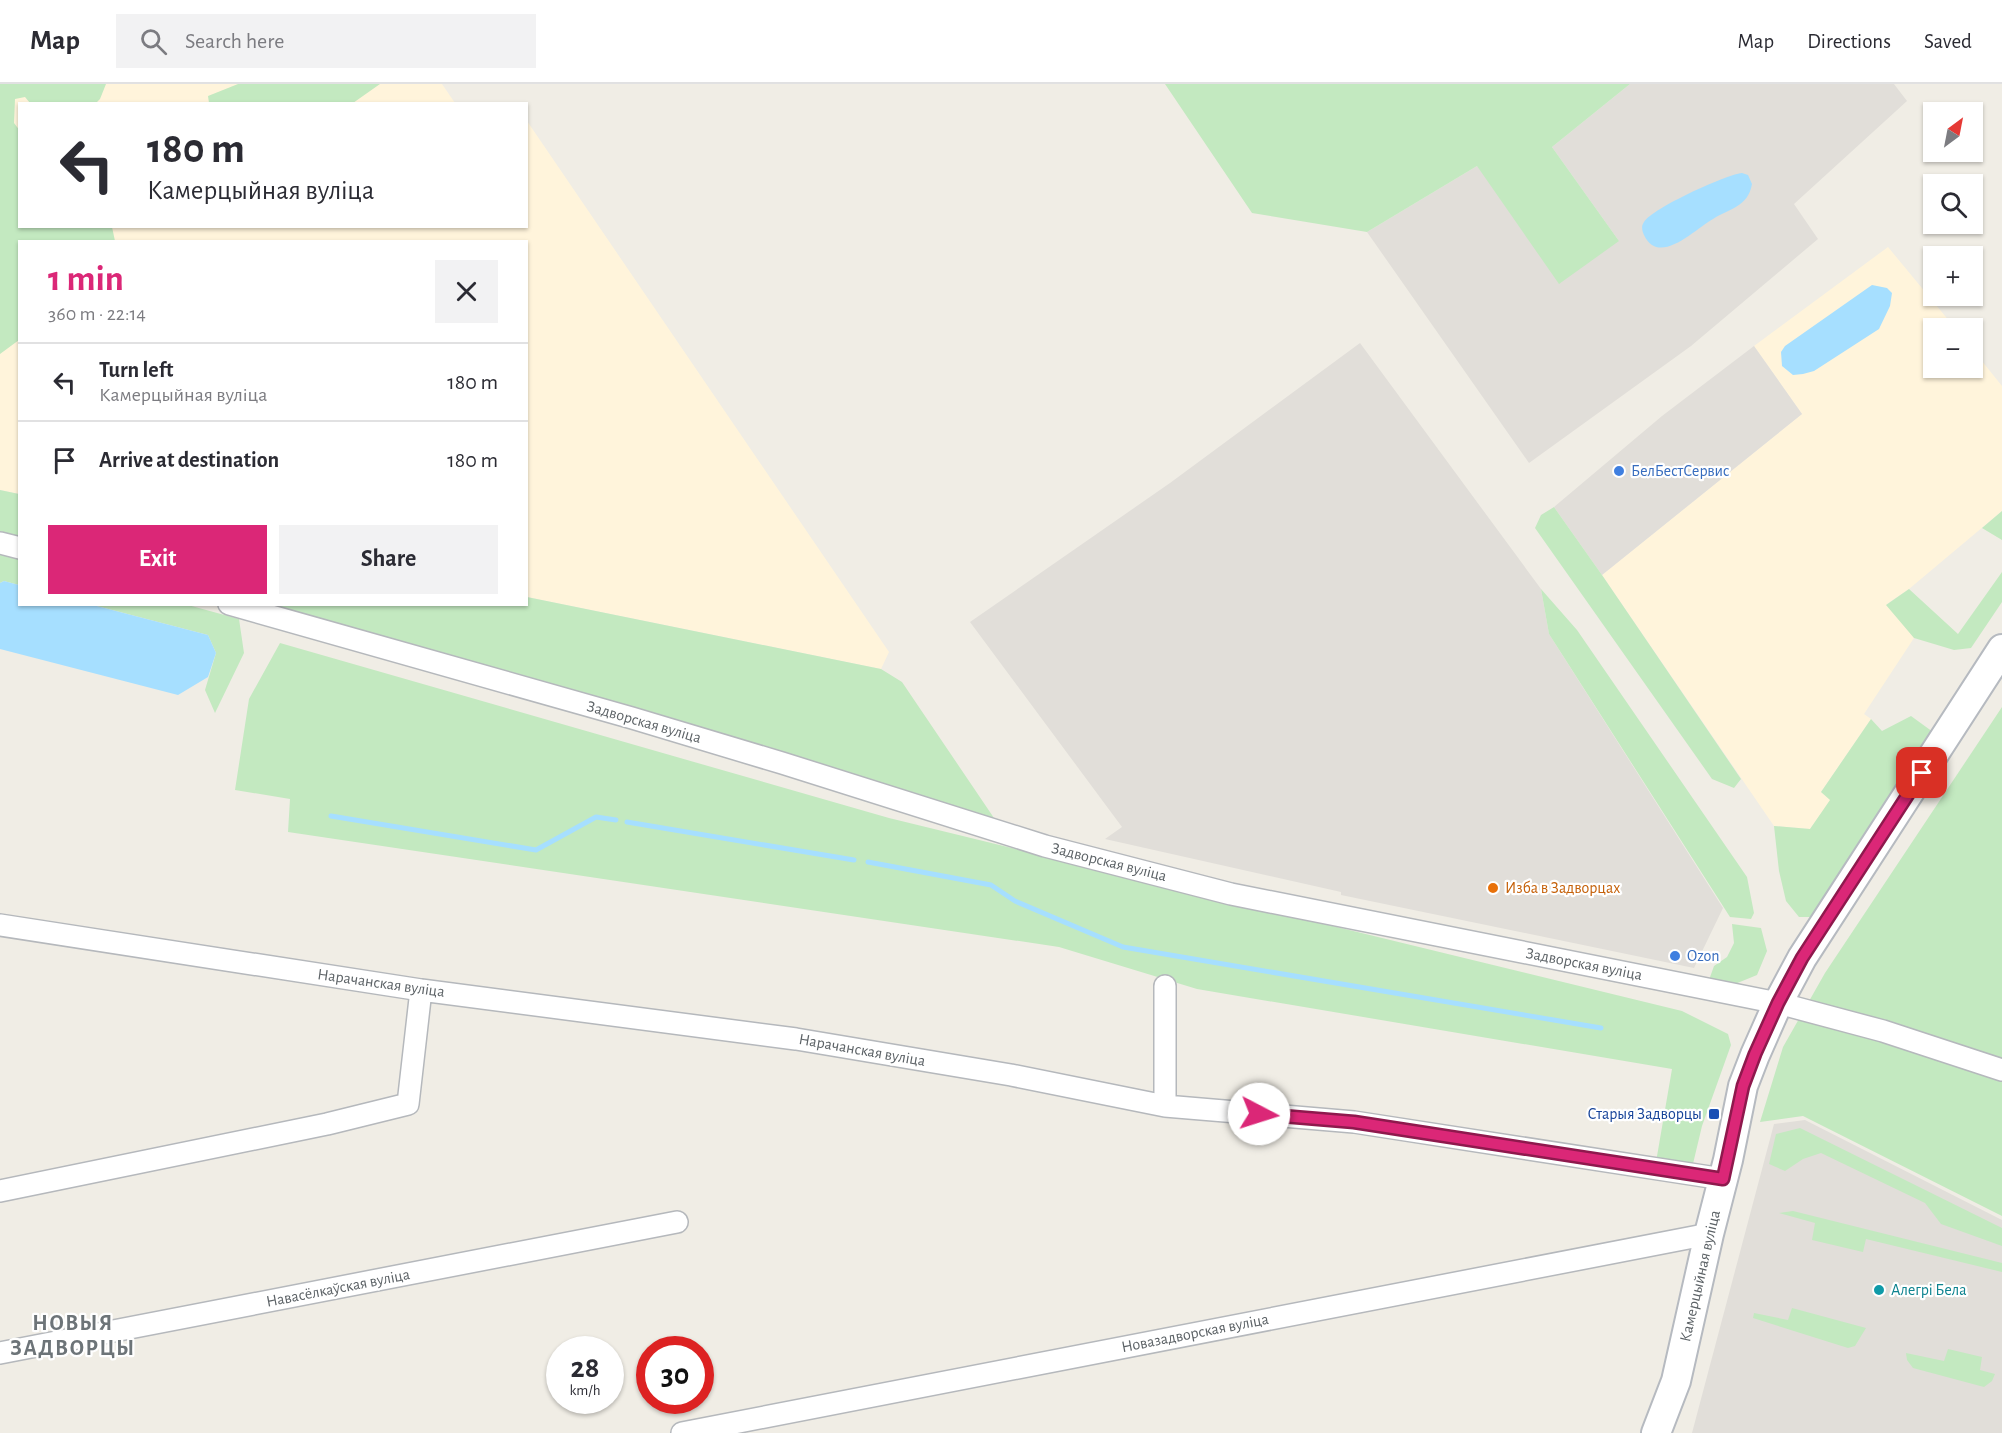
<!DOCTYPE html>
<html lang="en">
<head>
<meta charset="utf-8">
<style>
  :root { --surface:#fff; --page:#f2f2f3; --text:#2b2b33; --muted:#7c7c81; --line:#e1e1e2; --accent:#db2777 }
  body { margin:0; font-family:"Alegreya Sans",sans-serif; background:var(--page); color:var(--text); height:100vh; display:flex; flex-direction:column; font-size:22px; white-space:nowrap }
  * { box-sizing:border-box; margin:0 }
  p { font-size:20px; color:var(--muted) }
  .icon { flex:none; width:33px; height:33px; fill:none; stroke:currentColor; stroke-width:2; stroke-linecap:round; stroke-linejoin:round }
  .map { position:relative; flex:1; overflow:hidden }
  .panel { position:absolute; left:18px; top:156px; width:510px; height:366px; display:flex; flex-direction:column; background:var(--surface); border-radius:0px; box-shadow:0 2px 4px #0004 }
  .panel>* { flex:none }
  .banner { position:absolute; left:18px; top:18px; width:510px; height:126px; border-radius:0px; box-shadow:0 2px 4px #0004; background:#fff; color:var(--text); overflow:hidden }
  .needle { width:39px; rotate:32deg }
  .controls { position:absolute; left:1923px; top:18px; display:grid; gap:12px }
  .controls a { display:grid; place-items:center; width:60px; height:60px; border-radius:0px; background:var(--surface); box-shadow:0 2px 4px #0004; font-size:30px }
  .speed { position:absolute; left:546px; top:1252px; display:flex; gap:12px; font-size:30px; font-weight:700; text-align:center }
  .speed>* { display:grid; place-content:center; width:78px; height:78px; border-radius:50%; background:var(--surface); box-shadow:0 2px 4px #0004; line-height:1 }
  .speed small { font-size:15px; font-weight:400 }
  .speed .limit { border:9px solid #d22; background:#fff; color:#111 }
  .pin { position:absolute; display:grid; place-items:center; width:51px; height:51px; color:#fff; margin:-26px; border-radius:12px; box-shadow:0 3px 9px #0006 }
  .me { position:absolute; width:66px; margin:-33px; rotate:95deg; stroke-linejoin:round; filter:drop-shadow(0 0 4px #0008) }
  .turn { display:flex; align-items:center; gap:21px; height:126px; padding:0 30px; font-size:27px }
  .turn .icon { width:78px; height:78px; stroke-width:2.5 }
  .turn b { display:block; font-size:42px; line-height:51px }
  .round { display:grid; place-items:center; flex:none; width:63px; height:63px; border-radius:0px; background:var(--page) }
  .headline { display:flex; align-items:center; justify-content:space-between; height:102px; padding:0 30px }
  h1 { font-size:36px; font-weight:700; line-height:45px; color:var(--accent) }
  .primary-button { display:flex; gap:12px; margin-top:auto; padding:12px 30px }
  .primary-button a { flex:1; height:69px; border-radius:0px; background:var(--accent); color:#fff; font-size:24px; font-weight:700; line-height:69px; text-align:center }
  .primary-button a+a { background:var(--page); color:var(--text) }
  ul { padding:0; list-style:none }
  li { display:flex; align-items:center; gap:18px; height:78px; padding:0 30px; border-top:2px solid var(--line) }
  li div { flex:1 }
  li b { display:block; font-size:22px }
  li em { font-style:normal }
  header { display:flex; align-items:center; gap:36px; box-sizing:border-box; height:84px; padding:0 30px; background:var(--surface); border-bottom:2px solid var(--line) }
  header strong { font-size:28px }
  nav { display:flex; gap:33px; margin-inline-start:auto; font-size:21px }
  .search { width:420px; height:54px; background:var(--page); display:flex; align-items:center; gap:15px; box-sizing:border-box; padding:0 21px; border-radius:0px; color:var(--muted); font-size:22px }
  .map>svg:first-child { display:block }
  .commercial { fill:#fff4db }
  .industrial { fill:#e1ded9 }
  .green { fill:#c3e9c0 }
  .water { fill:#a6dfff }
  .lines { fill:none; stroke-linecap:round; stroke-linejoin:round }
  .stream { stroke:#a6dfff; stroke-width:5 }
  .street-casing { stroke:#b5b8bc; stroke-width:24 }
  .secondary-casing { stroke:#b6bac0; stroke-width:32 }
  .street { stroke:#fff; stroke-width:21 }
  .secondary { stroke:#fff; stroke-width:28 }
  .route-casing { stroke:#8e194d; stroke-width:15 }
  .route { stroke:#db2777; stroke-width:10 }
  .shop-dot { fill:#3f7fe0; stroke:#fff; stroke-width:2 }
  .food-dot { fill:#e8710a; stroke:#fff; stroke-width:2 }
  .transit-dot { fill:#1a4fb4; stroke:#fff; stroke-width:2 }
  .culture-dot { fill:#0f9aa8; stroke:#fff; stroke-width:2 }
  .labels { text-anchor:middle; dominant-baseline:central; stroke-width:4.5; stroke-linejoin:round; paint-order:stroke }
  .shop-label { font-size:16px; fill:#366cbe; stroke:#fff; text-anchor:start }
  .street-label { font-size:16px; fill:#5c6266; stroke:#fff }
  .food-label { font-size:16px; fill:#c56008; stroke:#fff; text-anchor:start }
  .transit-label { font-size:16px; fill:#164399; stroke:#fff; text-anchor:end }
  .culture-label { font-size:16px; fill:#0d838f; stroke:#fff; text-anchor:start }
  .district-label { font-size:22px; font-weight:bold; letter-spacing:1.5px; fill:#6d7478; stroke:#fff }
</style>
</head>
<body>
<header>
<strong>Map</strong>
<div class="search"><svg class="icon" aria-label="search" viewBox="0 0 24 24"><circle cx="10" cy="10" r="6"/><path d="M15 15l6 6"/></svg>Search here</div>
<nav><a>Map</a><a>Directions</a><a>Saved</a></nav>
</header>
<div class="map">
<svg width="2002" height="1349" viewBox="0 0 2002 1349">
  <rect width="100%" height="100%" fill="#f0ede5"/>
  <path class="commercial" d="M0,0H442L455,19L20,20V142H526L527,37L889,568L881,585L527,513L526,158H20L19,410L0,406Z
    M1888,163L1955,244H1934V284H1972L1973,266L2002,302V427L1909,505L1887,520L1914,554L1864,630L1871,635L1821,708L1831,716L1810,745L1774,742L1602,491L1802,330L1754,262Z"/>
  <path class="industrial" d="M1630,0H1894L1907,17L1794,120L1818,155L1691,262L1529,379L1367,148L1477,82L1619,157L1552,63Z
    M1360,259L1541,505L1549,550L1723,824L1694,884L1341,811V808L1105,755L1122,743L970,538L1170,399Z
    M1754,262L1802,330L1602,491L1554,423L1662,332Z
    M1805,1036L2002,1136V1349H1692L1774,1040Z"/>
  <path class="green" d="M0,0H106L100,15L96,19H30L25,13L15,15L14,39L20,47V142L112,143L115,157L20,158L19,256L0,270Z
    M238,0H380L353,19H209L208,12Z
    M1165,0H1630L1552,63L1619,157L1559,200L1477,82L1367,148L1252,129Z
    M0,406L19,410V453L0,447Z
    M1554,423L1602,491L1741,695L1734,704L1712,695L1535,444L1541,431Z
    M2002,427V456L1982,444Z
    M0,470L19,475V501L4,497L0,499Z
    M2002,488V518L1971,564L1954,566L1914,554L1886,521L1909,505L1958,550Z
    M1541,505L1577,546L1747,793L1754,829L1751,835L1730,833L1549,550Z
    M527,513L881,585L902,598L994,734L253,521L526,520Z
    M93,521H188L239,535L244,569L215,629L205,606L216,569L208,551Z
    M280,559L889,734L1682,927L1728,950L1731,961L1702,1042L1692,1084L1656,1078L1672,985L1197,905L1059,863L288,748L290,715L235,706L249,615Z
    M2002,623V1132L1803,1032L1760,1038L1783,963L1825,889Z
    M1911,632L1933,648L1907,684L1902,696L1818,824L1810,833H1799L1786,817L1779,787L1774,742L1810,745L1830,716L1821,708L1871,635L1882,647Z
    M1732,840L1761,844L1767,867L1757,891L1735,900L1709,896L1714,882L1727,873L1734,859Z
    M1800,1044L2002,1144V1162L1941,1140L1925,1119L1821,1069L1803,1075L1785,1087L1769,1080L1776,1050Z
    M1793,1127L2002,1179V1188L1866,1155L1863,1168L1812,1156L1815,1139L1779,1129Z
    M1792,1224L1866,1244L1855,1262L1848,1264L1753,1234L1754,1229L1788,1236Z
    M1948,1265L1982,1273L1980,1286L1995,1290L1992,1297L1984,1303L1913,1284L1907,1276L1906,1269L1944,1277Z"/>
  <path class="water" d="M1742,89L1748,91L1752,100C1748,123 1730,124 1713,135C1695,145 1659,183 1644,151C1642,147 1641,142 1644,138C1653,124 1725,91 1742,89Z
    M1872,201L1887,204L1892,209L1890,222L1879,245L1814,287L1803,290L1793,291L1782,282L1781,268L1785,262Z
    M4,497L19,501L20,520L93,521L208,551L216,569L208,593L178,611L0,565V499Z"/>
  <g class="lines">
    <path class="stream" d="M331,732L536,766L596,733L616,736
      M627,738L854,776
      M868,778L991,801L1015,817L1123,863L1601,944"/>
    <defs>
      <path id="street" d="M0,459L20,464
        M229,520L632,634L782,679L1045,762L1231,810L1778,919L1883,947L2002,986
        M0,841L421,906L796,955L1011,991L1165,1022L1354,1038L1723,1095
        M1165,1022V902
        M0,1107L327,1040L408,1020L421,906
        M0,1269L677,1138
        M682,1349L1709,1150"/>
      <path id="secondary" d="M1656,1349L1676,1297L1709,1150L1728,1076L1743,1002L1755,971L1778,919L1802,874L2002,565"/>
    </defs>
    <use href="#street" class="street-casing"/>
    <use href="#secondary" class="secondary-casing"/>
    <use href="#street" class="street"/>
    <use href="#secondary" class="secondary"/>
  </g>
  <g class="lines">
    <defs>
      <path id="route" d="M1259,1030L1354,1038L1723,1095L1743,1002L1755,970L1778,919L1802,874L1922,689"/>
    </defs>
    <use href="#route" class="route-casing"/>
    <use href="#route" class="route"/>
  </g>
  <g class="shop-dot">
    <circle cx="1619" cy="387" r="6"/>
    <circle cx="1675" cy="872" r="6"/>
  </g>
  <circle class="food-dot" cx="1493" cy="804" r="6"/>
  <rect class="transit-dot" x="1708" y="1024" width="12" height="12" rx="3"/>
  <circle class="culture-dot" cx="1879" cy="1206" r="6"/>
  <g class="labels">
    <g class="shop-label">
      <text x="1631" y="387">БелБестСервис</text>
      <text x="1687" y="872">Ozon</text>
    </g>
    <g class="street-label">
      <text transform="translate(644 638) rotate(16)">Задворская вуліца</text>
      <text transform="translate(1109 778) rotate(14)">Задворская вуліца</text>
      <text transform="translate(1584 880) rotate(11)">Задворская вуліца</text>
      <text transform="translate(381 899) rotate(8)">Нарачанская вуліца</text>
      <text transform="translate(862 966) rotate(10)">Нарачанская вуліца</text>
      <text transform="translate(1700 1192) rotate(-77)">Камерцыйная вуліца</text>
      <text transform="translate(338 1204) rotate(-11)">Навасёлкаўская вуліца</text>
      <text transform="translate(1195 1249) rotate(-11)">Новазадворская вуліца</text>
    </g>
    <g class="food-label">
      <text x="1505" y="804">Изба в Задворцах</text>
    </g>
    <g class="transit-label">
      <text x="1702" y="1030">Старыя Задворцы</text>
    </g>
    <g class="culture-label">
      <text x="1891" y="1206">Алегрі Бела</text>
    </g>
    <g class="district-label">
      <text x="73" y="1239">НОВЫЯ<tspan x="73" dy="25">ЗАДВОРЦЫ</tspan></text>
    </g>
  </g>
</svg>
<div class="controls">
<a><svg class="needle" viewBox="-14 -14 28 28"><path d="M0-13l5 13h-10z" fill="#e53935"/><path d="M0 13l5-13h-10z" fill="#7c7c81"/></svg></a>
<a><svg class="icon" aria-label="search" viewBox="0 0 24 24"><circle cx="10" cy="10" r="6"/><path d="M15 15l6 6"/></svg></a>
<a>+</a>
<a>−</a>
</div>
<div class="speed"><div>28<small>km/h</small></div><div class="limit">30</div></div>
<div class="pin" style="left:1922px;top:689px;background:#d93025"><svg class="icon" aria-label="arrive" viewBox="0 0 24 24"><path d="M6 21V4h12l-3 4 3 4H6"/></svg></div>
<svg class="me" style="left:1259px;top:1030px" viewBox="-20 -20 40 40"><circle r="19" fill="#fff"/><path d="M0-13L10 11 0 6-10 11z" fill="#db2777"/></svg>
<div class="banner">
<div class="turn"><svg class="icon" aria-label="left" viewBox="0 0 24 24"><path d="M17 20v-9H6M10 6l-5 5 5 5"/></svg><div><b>180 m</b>Камерцыйная вуліца</div></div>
</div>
<section class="panel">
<div class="headline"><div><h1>1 min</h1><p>360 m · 22:14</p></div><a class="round"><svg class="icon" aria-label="close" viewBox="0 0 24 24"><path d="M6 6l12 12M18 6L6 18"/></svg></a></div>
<ul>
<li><svg class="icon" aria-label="left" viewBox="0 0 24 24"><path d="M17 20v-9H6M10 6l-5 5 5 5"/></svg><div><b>Turn left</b><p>Камерцыйная вуліца</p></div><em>180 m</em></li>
<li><svg class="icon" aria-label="arrive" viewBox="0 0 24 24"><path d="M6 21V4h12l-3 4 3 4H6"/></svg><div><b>Arrive at destination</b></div><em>180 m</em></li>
</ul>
<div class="primary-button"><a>Exit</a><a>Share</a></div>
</section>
</div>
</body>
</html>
